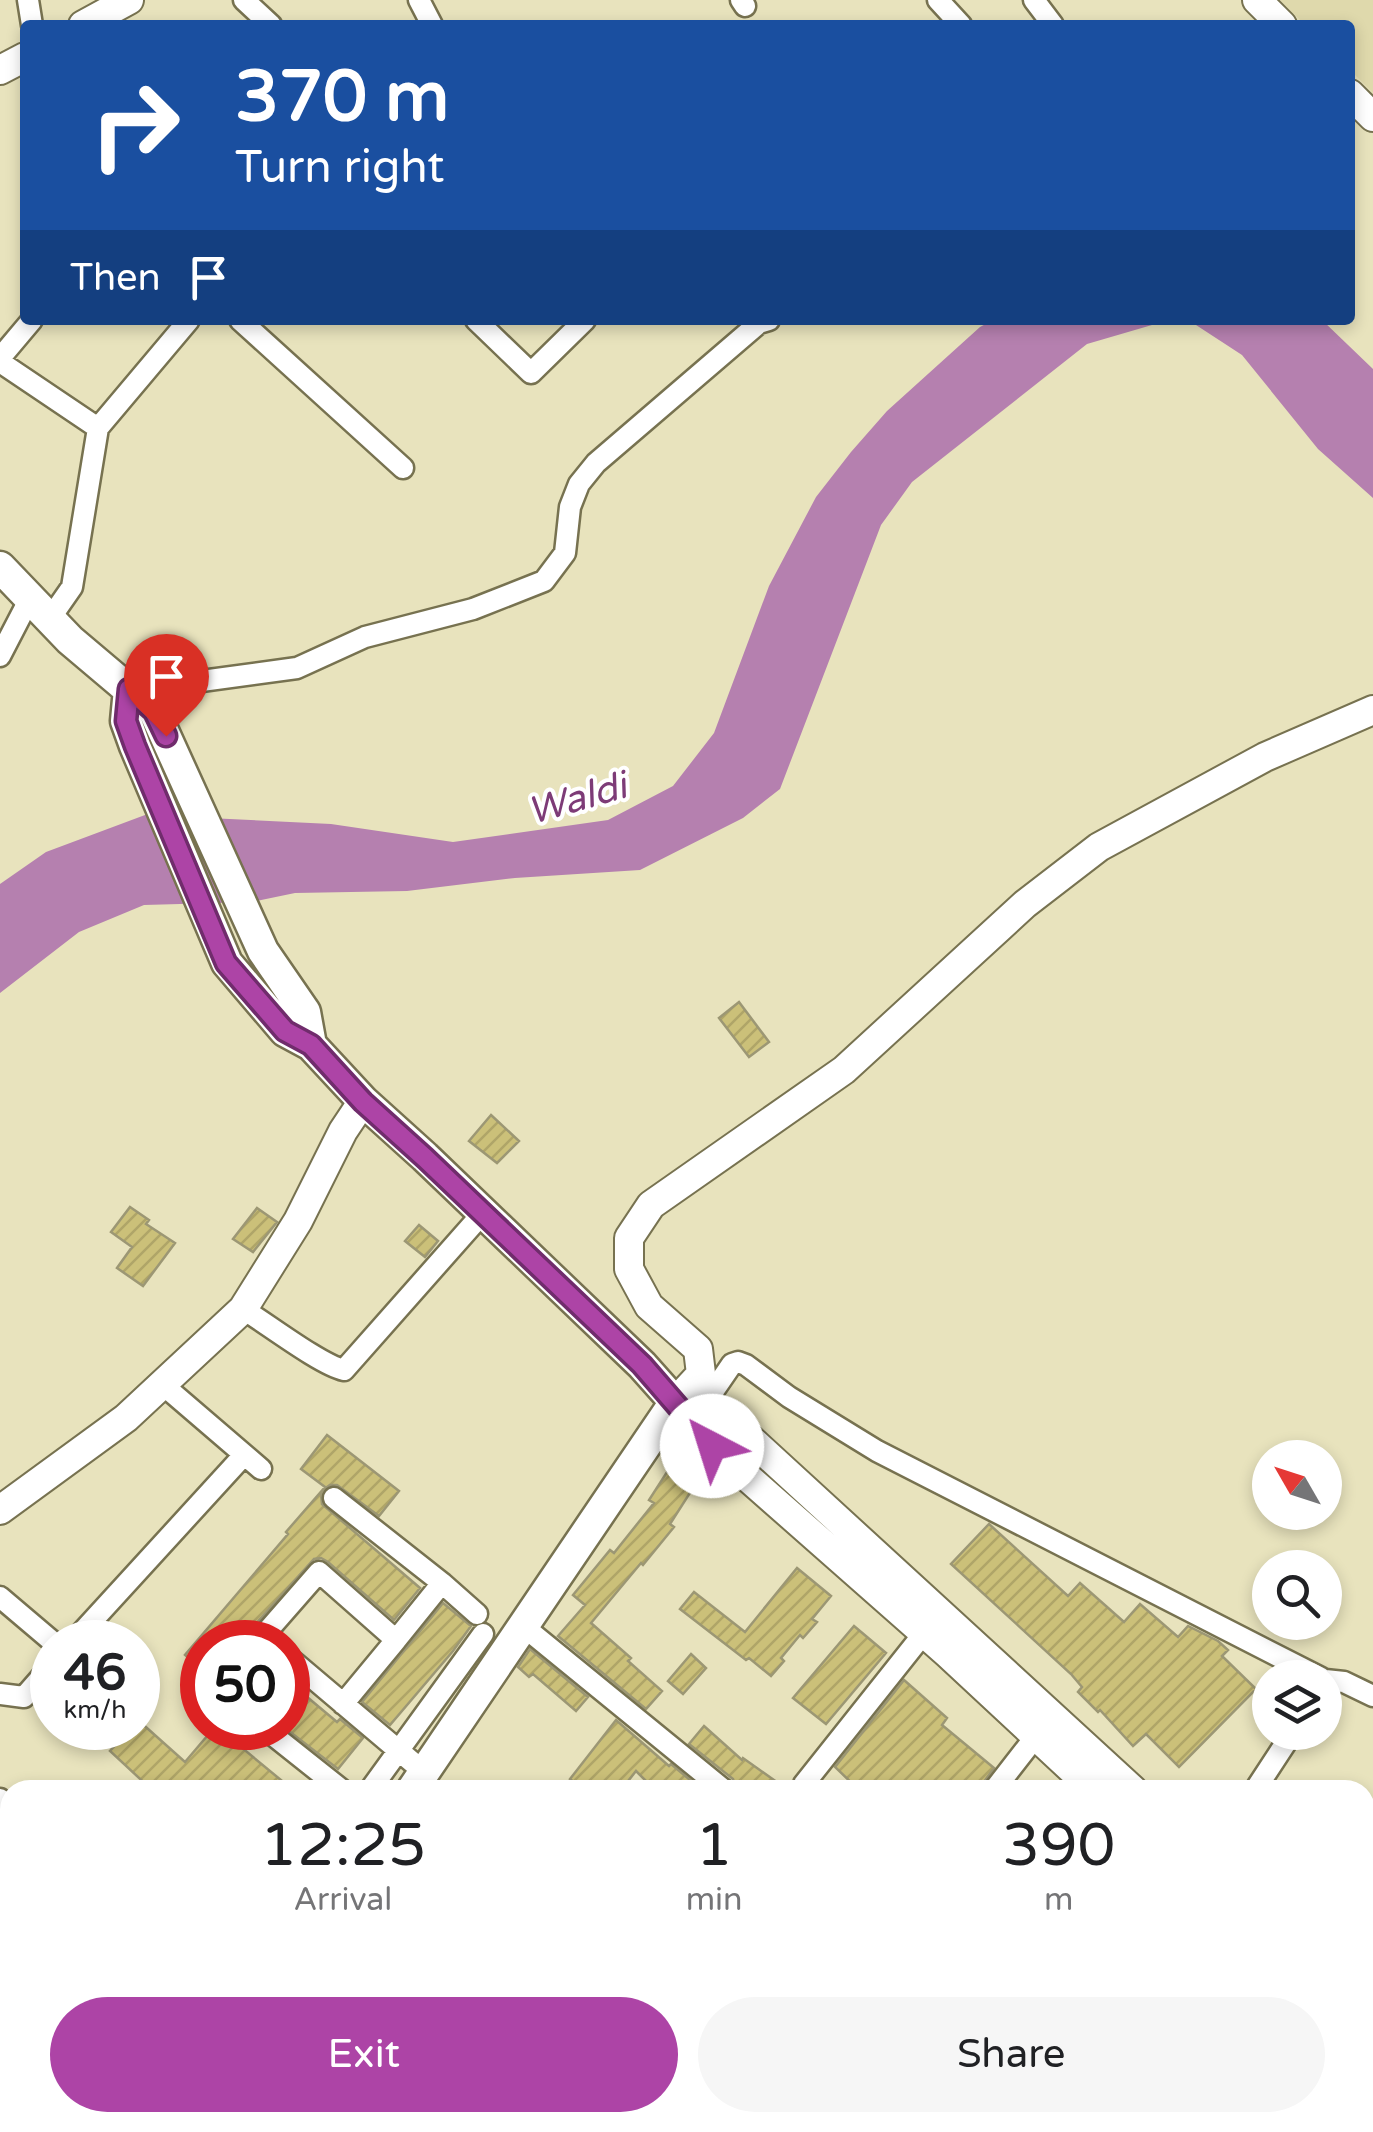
<!DOCTYPE html>
<html lang="en">
<head>
<meta charset="utf-8">
<style>
  :root { --surface:#fff; --page:#f6f6f6; --text:#202124; --muted:#757577; --accent:#ad44a6 }
  body { margin:0; font-family:"Varela Round",sans-serif; background:var(--page); color:var(--text); height:100vh; display:flex; flex-direction:column; font-size:38px; white-space:nowrap }
  * { box-sizing:border-box; margin:0 }
  p { font-size:32px; color:var(--muted) }
  .icon { flex:none; width:55px; height:55px; fill:none; stroke:currentColor; stroke-width:2; stroke-linecap:round; stroke-linejoin:round }
  .map { position:relative; flex:1; overflow:hidden }
  .drawer { position:absolute; left:0px; top:1780px; width:1375px; height:352px; display:flex; flex-direction:column; background:var(--surface); border-radius:30px 30px 0 0; box-shadow:0 5px 15px #0003 }
  .drawer>* { flex:none }
  .banner { position:absolute; left:20px; top:20px; width:1335px; height:305px; border-radius:10px; box-shadow:0 5px 15px #0003; background:#1a4fa0; color:#fff; overflow:hidden }
  .needle { width:65px; rotate:309deg }
  .tools { position:absolute; left:1252px; top:1440px; display:grid; gap:20px }
  .tools a { display:grid; place-items:center; width:90px; height:90px; border-radius:50%; background:var(--surface); box-shadow:0 5px 15px #0003; font-size:50px }
  .speed { position:absolute; left:30px; top:1620px; display:flex; gap:20px; font-size:50px; font-weight:700; text-align:center }
  .speed>* { display:grid; place-content:center; width:130px; height:130px; border-radius:50%; background:var(--surface); box-shadow:0 5px 15px #0003; line-height:1 }
  .speed small { font-size:25px; font-weight:400 }
  .speed .limit { border:15px solid #d22; background:#fff; color:#111 }
  .pin { position:absolute; display:grid; place-items:center; width:85px; height:85px; color:#fff; margin:-102px -42px; border-radius:50% 50% 50% 0; rotate:-45deg; box-shadow:0 0 10px #0007 }
  .pin .icon { rotate:45deg }
  .me { position:absolute; width:110px; margin:-55px; rotate:320deg; stroke-linejoin:round; filter:drop-shadow(0 0 8px #0008) }
  .turn { display:flex; align-items:center; gap:35px; height:210px; padding:0 50px; font-size:45px }
  .turn .icon { width:130px; height:130px; stroke-width:2.5 }
  .turn b { display:block; font-size:70px; line-height:85px }
  .then { display:flex; align-items:center; height:95px; padding:0 50px; background:#0003; gap:20px; font-size:38px }
  .eta { display:flex; justify-content:space-evenly; align-items:center; height:170px; text-align:center }
  .eta b { font-size:60px; font-weight:600; line-height:70px }
  .primary-button { display:flex; gap:20px; margin-top:auto; padding:20px 50px }
  .primary-button a { flex:1; height:115px; border-radius:60px; background:var(--accent); color:#fff; font-size:40px; font-weight:600; line-height:115px; text-align:center }
  .primary-button a+a { background:var(--page); color:var(--text) }
  .map>svg:first-child { display:block }
  .built { fill:#dfd9ac }
  .water { fill:#b580af }
  .building { fill:url(#building-hatch); stroke:#9c9774; stroke-width:2.5 }
  .lines { fill:none; stroke-linecap:round; stroke-linejoin:round }
  .street-casing { stroke:#777250; stroke-width:25 }
  .secondary-casing { stroke:#777250; stroke-width:32 }
  .primary-casing { stroke:#777250; stroke-width:35 }
  .street { stroke:#fff; stroke-width:20 }
  .secondary { stroke:#fff; stroke-width:28 }
  .primary { stroke:#fff; stroke-width:30 }
  .route-casing { stroke:#702c6c; stroke-width:25 }
  .route { stroke:#ad44a6; stroke-width:18 }
  .labels { text-anchor:middle; dominant-baseline:central; stroke-width:8; stroke-linejoin:round; paint-order:stroke }
  .water-label { font-size:38px; font-style:italic; fill:#7d3b77; stroke:#fff }
</style>
</head>
<body>
<div class="map">
<svg width="1373" height="2132" viewBox="0 0 1373 2132">
  <defs>
    <pattern id="building-hatch" width="6" height="6" patternUnits="userSpaceOnUse" patternTransform="scale(2.5)"><rect width="6" height="6" fill="#cbc079"/><path d="M-1 1l2-2M0 6l6-6M5 7l2-2" fill="none" stroke="#afa568"/></pattern>
  </defs>
  <rect width="100%" height="100%" fill="#e8e3bd"/>
  <path class="built" d="M1280,0H1373V93L1350,70V25H1305Z"/>
  <path class="water" d="M993,320H1322L1373,369V498L1318,449L1242,355L1196,325H1152L1087,344L912,482L881,525L780,789L743,818L640,870L515,878L407,891L295,893L252,902L144,905L79,932L0,993V884L46,852L145,815L331,824L453,842L608,820L673,786L714,733L769,586L816,497L851,452L887,411L980,327Z"/>
  <path class="building" d="M739,1002L769,1042L749,1057L719,1018Z
    M491,1115L519,1141L497,1163L469,1141Z
    M130,1207L149,1220L146,1224L175,1243L143,1286L117,1268L132,1247L111,1232Z
    M257,1208L277,1222L253,1252L233,1239Z
    M419,1225L438,1241L425,1257L405,1241Z
    M327,1435L399,1491L379,1516L337,1485H330L324,1489L321,1495L322,1504L420,1588L394,1620L328,1562L321,1558L314,1559L253,1627L250,1633V1642H202V1670L185,1655L288,1534L286,1532L325,1487L301,1469Z
    M669,1469L695,1485L670,1524L674,1527L643,1565L641,1563L591,1623L631,1658L628,1661L662,1691L646,1709L558,1636L585,1605L573,1595L610,1550L614,1553L654,1503L649,1500Z
    M989,1524L1068,1596L1080,1583L1124,1622L1140,1604L1178,1637L1188,1626L1218,1641L1228,1650L1222,1656L1256,1689L1179,1767L1146,1734L1133,1746L1100,1710L1098,1712L1078,1692L1082,1687L1071,1674L951,1564Z
    M797,1568L831,1596L812,1619L817,1622L803,1638L800,1635L781,1658L784,1661L771,1676L749,1658L746,1660L680,1609L694,1592L745,1632Z
    M443,1603L471,1626L453,1651L390,1725L362,1702Z
    M854,1626L886,1653L826,1724L793,1698Z
    M530,1649L588,1697L576,1711L533,1674L529,1677L518,1667Z
    M691,1654L706,1668L683,1694L668,1681Z
    M904,1680L947,1718L942,1725L994,1768L978,1790H859L835,1767Z
    M288,1681L337,1722L340,1719L363,1738L338,1769L285,1728H288Z
    M138,1720L185,1762L214,1728H218L293,1790H152L110,1751L131,1728H138Z
    M616,1720L669,1766L671,1764L702,1790H655L636,1771L621,1790H583L570,1779Z
    M704,1726L742,1760L743,1758L788,1790H737L733,1779L689,1744Z"/>
  <g class="lines">
    <defs>
      <path id="street" d="M28,0L32,25
        M244,0L271,25
        M419,0L432,25
        M741,0L745,6
        M938,0L961,25
        M1034,0L1053,25
        M240,320L403,468
        M476,320L531,373L585,320
        M0,358L32,320
        M0,362L98,428
        M49,620L72,587L98,428L189,320
        M0,656L29,600
        M154,711L172,685L297,668L365,637L473,609L544,581L565,553L570,507L579,484L596,463L759,323L769,320
        M243,1309C266,1323 321,1365 344,1370L482,1214
        M162,1384L261,1469
        M699,1412L732,1364L738,1362L746,1365L789,1397L877,1451L1321,1678
        M334,1498L442,1583L477,1614
        M0,1597L53,1642
        M523,1626L724,1790
        M396,1640L442,1583
        M73,1642L244,1455
        M271,1642L263,1636L319,1572L396,1640L343,1704
        M288,1657L424,1772
        M1325,1680L1344,1682L1373,1696
        M0,1694L24,1697L52,1665
        M264,1728L342,1790
        M370,1790L483,1634
        M810,1790L804,1784L924,1633
        M994,1790L1036,1736
        M1255,1790L1293,1732
        M0,1799L10,1808
        M472,2122L492,2132
        M1232,2122L1244,2132
        M510,2132L520,2122
        M971,2132L979,2122
        M1152,2132L1160,2122
        M1362,2132L1373,2119"/>
      <path id="secondary" d="M1257,0L1282,25
        M83,25L129,0
        M0,70L25,57
        M1350,94L1373,117
        M675,1402L701,1374L698,1349L649,1306L629,1269V1238L651,1205L844,1070L1025,904L1099,847L1265,757L1373,710
        M675,1402L736,1426L1133,1790
        M679,1407L712,1446L948,1654L1094,1790
        M0,1510L126,1418L243,1309L298,1221L343,1131L363,1101
        M1365,2002L1373,2009
        M1365,2040L1373,2048"/>
      <path id="primary" d="M0,567L70,640L154,711L263,951L305,1012L311,1045
        M129,689L126,721L135,746L227,963L285,1031L311,1045L363,1101L425,1157L642,1365L675,1402L412,1790
        M168,2132L176,2122"/>
    </defs>
    <use href="#street" class="street-casing"/>
    <use href="#secondary" class="secondary-casing"/>
    <use href="#primary" class="primary-casing"/>
    <use href="#street" class="street"/>
    <use href="#secondary" class="secondary"/>
    <use href="#primary" class="primary"/>
  </g>
  <g class="lines">
    <defs>
      <path id="route" d="M166,736L154,711L129,689L126,721L135,746L226,963L285,1031L311,1045L363,1102L425,1158L642,1365L712,1446"/>
    </defs>
    <use href="#route" class="route-casing"/>
    <use href="#route" class="route"/>
  </g>
  <g class="labels">
    <g class="water-label">
      <text transform="translate(577 799) rotate(-16)">Waldi</text>
    </g>
  </g>
</svg>
<div class="tools">
<a><svg class="needle" viewBox="-14 -14 28 28"><path d="M0-13l5 13h-10z" fill="#e53935"/><path d="M0 13l5-13h-10z" fill="#757577"/></svg></a>
<a><svg class="icon" aria-label="search" viewBox="0 0 24 24"><circle cx="10" cy="10" r="6"/><path d="M15 15l6 6"/></svg></a>
<a><svg class="icon" aria-label="layers" viewBox="0 0 24 24"><path d="M12 4l9 5-9 5-9-5zM3 14l9 5 9-5"/></svg></a>
</div>
<div class="speed"><div>46<small>km/h</small></div><div class="limit">50</div></div>
<div class="pin" style="left:166px;top:736px;background:#d93025"><svg class="icon" aria-label="arrive" viewBox="0 0 24 24"><path d="M6 21V4h12l-3 4 3 4H6"/></svg></div>
<svg class="me" style="left:712px;top:1446px" viewBox="-20 -20 40 40"><circle r="19" fill="#fff"/><path d="M0-13L10 11 0 6-10 11z" fill="#ad44a6"/></svg>
<div class="banner">
<div class="turn"><svg class="icon" aria-label="right" viewBox="0 0 24 24"><path d="M7 20v-9h11M14 6l5 5-5 5"/></svg><div><b>370 m</b>Turn right</div></div>
<div class="then">Then<svg class="icon" aria-label="arrive" viewBox="0 0 24 24"><path d="M6 21V4h12l-3 4 3 4H6"/></svg></div>
</div>
<section class="drawer">
<div class="eta">
<div><b>12:25</b><p>Arrival</p></div>
<div><b>1</b><p>min</p></div>
<div><b>390</b><p>m</p></div>
</div>
<div class="primary-button"><a>Exit</a><a>Share</a></div>
</section>
</div>
</body>
</html>
